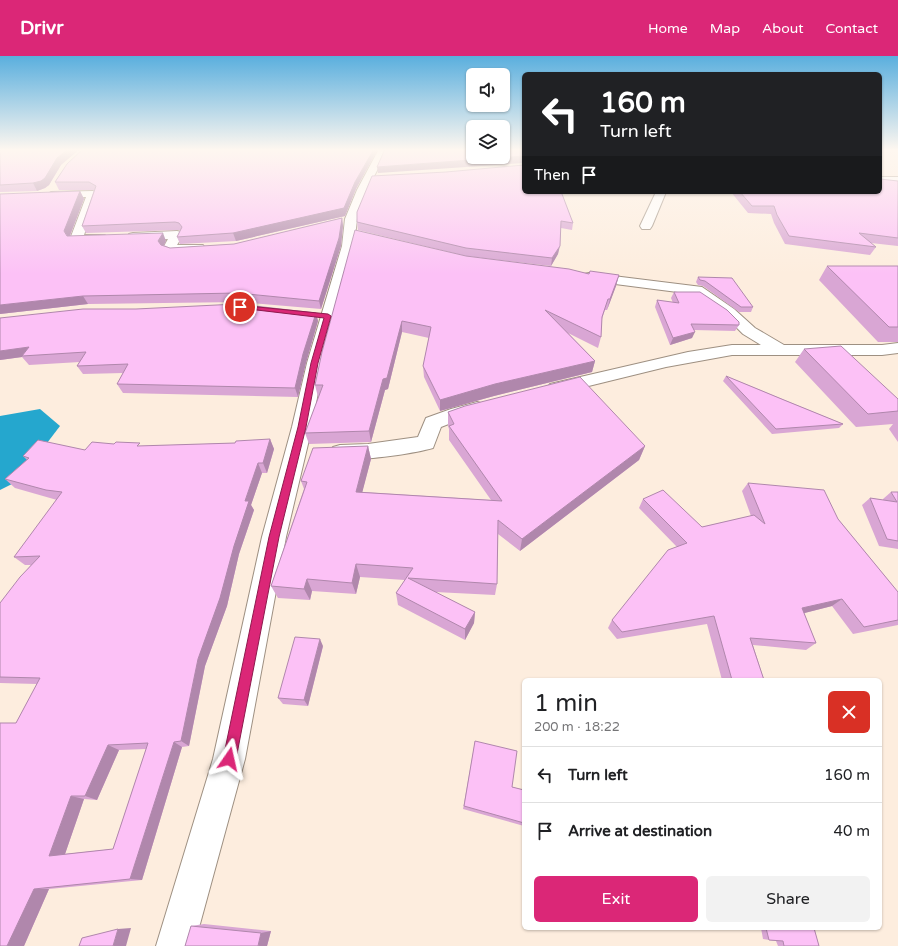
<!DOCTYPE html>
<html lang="en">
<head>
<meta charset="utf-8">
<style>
  :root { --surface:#fff; --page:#f2f2f2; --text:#202124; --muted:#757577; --line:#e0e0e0; --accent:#db2777 }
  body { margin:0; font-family:"Varela Round",sans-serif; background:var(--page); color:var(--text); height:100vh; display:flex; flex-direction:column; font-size:15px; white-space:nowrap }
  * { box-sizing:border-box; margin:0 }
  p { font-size:13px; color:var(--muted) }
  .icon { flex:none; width:22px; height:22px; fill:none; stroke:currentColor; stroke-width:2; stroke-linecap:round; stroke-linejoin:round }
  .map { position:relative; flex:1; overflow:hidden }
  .sheet { position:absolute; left:522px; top:622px; width:360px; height:252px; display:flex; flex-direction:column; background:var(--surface); border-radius:6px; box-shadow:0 1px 3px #0004 }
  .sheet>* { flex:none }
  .hud { position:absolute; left:522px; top:16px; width:360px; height:122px; border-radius:6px; box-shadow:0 1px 3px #0004; background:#202124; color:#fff; overflow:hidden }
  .controls { position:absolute; left:466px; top:12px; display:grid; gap:8px }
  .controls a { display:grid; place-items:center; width:44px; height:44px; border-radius:6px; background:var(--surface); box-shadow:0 1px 3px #0004; font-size:20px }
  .pin { position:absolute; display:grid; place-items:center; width:34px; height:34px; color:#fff; margin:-17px; border:2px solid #fff; border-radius:50%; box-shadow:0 1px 4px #0007 }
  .me { position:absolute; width:44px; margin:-22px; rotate:11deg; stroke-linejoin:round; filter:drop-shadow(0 0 3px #0008) }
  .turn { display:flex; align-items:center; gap:14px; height:84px; padding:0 12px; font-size:18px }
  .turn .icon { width:52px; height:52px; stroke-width:2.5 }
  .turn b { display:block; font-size:28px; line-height:34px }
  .then { display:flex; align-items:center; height:38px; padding:0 12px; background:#0003; gap:8px; font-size:15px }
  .round { display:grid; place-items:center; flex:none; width:42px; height:42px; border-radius:6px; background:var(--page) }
  .headline { display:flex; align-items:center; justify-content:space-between; height:68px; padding:0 12px }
  h1 { font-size:24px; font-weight:600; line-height:30px }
  .primary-button { display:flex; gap:8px; margin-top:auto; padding:8px 12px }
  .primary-button a { flex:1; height:46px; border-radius:6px; background:var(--accent); color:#fff; font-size:16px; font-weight:600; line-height:46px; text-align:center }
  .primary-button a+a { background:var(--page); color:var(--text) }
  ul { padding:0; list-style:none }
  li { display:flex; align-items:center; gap:12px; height:56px; padding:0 12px; border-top:1px solid var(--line) }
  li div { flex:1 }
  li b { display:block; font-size:15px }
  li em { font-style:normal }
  header { display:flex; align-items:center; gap:24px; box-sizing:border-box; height:56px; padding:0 20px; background:var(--accent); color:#fff }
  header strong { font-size:19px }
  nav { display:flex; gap:22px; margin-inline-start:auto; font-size:14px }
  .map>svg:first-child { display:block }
  .water { fill:#25a7ce }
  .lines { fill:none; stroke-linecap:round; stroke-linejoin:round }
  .minor-casing { stroke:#9e9082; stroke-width:2 }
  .minor { fill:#fff; fill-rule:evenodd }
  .wall { fill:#d9a6d4; fill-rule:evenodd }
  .shaded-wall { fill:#b087ac }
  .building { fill:#fcc1f6; stroke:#b087ac; fill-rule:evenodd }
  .route { fill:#db2777; stroke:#8e194d }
</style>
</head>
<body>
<header>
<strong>Drivr</strong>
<nav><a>Home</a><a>Map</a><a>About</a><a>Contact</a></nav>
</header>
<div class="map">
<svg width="898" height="890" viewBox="0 0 898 890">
  <rect width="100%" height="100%" fill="#fdedde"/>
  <path class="water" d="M40,353L60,370L18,425L0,434V360Z"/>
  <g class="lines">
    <defs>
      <path id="minor" d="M379,93H388L367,134L357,163L354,190L323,307L312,371L286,481L245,703L194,890H156L213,703L262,481L292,371L307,307L342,190L345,163L357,134Z
        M880,121H898V127H880Z
        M93,135L98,138L84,179H105L107,182L105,185L101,186H72L70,183L86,141L51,142L46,139L51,136Z
        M656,136H666L652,170L650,173H642L640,170Z
        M177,175L181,176L183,179L177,189H203L205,192L203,195L199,196C189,196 169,201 163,192L168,183L133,185L129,184L127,181L129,178L133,177Z
        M589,217L702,231L734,253L755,272L784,289H882L898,287V297L882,299H732L666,311L556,338L550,336L547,332L550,328L688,296L732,289H761L743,278L724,259L693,238L584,224L582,221L584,218Z
        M477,346L484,348L486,352L484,356L464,362L441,371L433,392C412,398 352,407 333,401L330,396L333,391L340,389L368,388L418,381L426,362L451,353Z"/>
    </defs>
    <use href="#minor" class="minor-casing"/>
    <use href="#minor" class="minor"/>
  </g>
  <path class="wall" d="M0,93L61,109L49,129L45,132L37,135L0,136Z
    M83,93L356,133L345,160L236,185L180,188L177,181L180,174H178L86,177L82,170L94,134H59L55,126Z
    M446,116L524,136L573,167L572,174L561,172L558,198L551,210L466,200L358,174L357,166Z
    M898,125V190L871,187L876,191L870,199L785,188L774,167L771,158L748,157L731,136H880Z
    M80,135L84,143L70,180L166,185L164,189L170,192L234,188L342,162L343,170L341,190L321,253L240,246L88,248L0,258Z
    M466,200L589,218L619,219L616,230L607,254H605L602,263L601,281L598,292L568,277L595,305L592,316L494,340L440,355L424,321L423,310L429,282L402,276L388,333L385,334L371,386L309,388L305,377L319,341H318L315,329Z
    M827,210H898V286H878L819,224Z
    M698,221L753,251L751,256H739L703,230L698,229L696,226Z
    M674,236L739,269L735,275L694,274L692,282L670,289L655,251L657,244L673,247L671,242Z
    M316,257L318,265L306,307L298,341L123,337L117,328L123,317L83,318L77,310L80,306L29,309L22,301L0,304V262Z
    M804,293L898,343V386L889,373L893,368L856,371L795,306Z
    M726,320L843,368L839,372L772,378L723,325Z
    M448,356L645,390L639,404L520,495L498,478L497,528L495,539L435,536L475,556L474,567L465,584L398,549L396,537L405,524L360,521L356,538L312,535L310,544L278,542L271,530L304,433L301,425L368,390L371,403L362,436L491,444L449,384V373L448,370Z
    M270,383L274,393L267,417H262L251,449L254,454L239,498L227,550L205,610L189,690L182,691L142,824L49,833L24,890H0L16,667L37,628L0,627V547L31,509H25L14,501L57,444L15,432L5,423L27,404L23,400L85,394L142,390L235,387ZM146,693L113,793L65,798L84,743L97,744L119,694Z
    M748,427L838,463L898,536V569L853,578L832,550L804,557L816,587L806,594L753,589L764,624H722L707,568L617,583L608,572L612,564L677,491L639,452L643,443L702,471L751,460L742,435Z
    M891,436H898V493L879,490L862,449L870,442L883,444V443Z
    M323,590L308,650L283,648L278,642Z
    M475,685L512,731L524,734V770L463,753Z
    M204,868L271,875L267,890L191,870Z
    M761,872H814L819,890H778L776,885L763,883Z"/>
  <path class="shaded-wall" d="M68,93H80L61,109L49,129L45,132L37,135L33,127L57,102Z
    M374,93H378L356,133L345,160L236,185L233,177L355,126Z
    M524,100V107L378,117L377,111Z
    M80,135L84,143L69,182L64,175Z
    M342,162L343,170L341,190L321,253L319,245Z
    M163,177L166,185L162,193L158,185Z
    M560,190L558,198L551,210L552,202Z
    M619,219L616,230L607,254L610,243Z
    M83,240L88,248L0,258V249Z
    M316,257L318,265L306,307L298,341L295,332L303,298Z
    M402,265V276L388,333L385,334L371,386L369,375L383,323Z
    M695,276L692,282L670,289L673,282Z
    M29,291L22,300V301L0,304V295Z
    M595,305L592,316L494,340L440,355V344L495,328Z
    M270,383L274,393L267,417L263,407Z
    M368,390L371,403L359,449L356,436Z
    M645,390L639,404L520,495L522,483Z
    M258,407L262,417L251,449L254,454L239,498L227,550L205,610L189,690L181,685L198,603L245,445Z
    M356,508L360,521L356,538L352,527Z
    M307,523L312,535L310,544L304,533Z
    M842,543L832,550L793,560L802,552Z
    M475,556L474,567L465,584V573Z
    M320,583L323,590L308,650L304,644Z
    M174,686L182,691L142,824L130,823Z
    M108,689L119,694L97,744L85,740Z
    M71,740L84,743L64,801L49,800Z
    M34,833H49L24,890H7Z
    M131,872L126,890H113L118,873Z
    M271,875L267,890H258L261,877Z"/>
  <path class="building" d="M0,93H68L57,102L45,122L41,125L33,127L0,129Z
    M83,93H374L355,126L344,152L233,177L177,181L182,171L179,167L175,166L82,170L96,130L89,126H55L67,108Z
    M385,93H473V101H503V93H524V100L377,111Z
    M524,109V111H523L524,112V136H559L562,138L573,167L561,165L560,190L552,202L466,192L357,166V156L372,120L446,116Z
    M880,123L898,125V182L859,177L876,191L789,180L777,159L774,150H752L740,136H880Z
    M80,135L64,175L67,180L163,177L158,185L161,189L170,192L234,188L342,162L339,182L319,245L237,237L83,240L0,249V138Z
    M355,174L466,200L569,213L589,218L590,215L619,219L610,243H608L602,261L601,281L545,254L595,305L495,328L440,344L423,310L431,271L402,265L387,322L383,323L369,375L305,377L323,329H315L322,296Z
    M827,210H898V271H889Z
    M698,221L732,222L753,251H741L705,225L700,224Z
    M674,236H700L727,254L739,266V269L691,268L695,276L673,282L657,244L679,247Z
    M237,248L316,257L303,298L295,332L117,328L128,308L77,310L86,296L22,300L29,291L0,295V262L83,253H136Z
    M841,290L898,343V355L868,358L804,293Z
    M726,320L784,344L843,368L776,373Z
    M580,321L645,390L522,483L498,464L497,528L408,522L475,556L465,573L396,537L413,512L356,508L352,527L307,523L304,533L271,530L307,426L301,425L313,392L368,390L356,436L502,445L449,370L454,368L448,356L465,350Z
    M270,383L263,407H258L245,445H249L234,490L220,542L198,603L181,685L174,686L130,823L34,833L7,890H0V667H16L40,622L0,621V547L20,521L40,500L14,501L62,436L46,434L5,423L29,402L23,400L38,384L85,394L92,386L114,388L116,386L140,387L137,390L235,387L236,385ZM148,687L113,793L49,800L71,740H85L108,689Z
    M748,427L824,434L838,463L898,536V564L864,571L842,543L802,552L816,587L750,582L764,624H732L714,560L622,576L612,564L668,494L687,487L643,443L663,434L702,471L754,459L765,468Z
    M891,436H898V485L887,483L870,442L897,446Z
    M295,581L320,583L304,644L278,642Z
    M475,685L517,695L512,731L524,734V767L464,750Z
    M191,870L261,877L258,890H185Z
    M766,872H814L819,890H784L783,885L769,884Z
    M118,873L113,890H79L82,882Z"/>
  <linearGradient id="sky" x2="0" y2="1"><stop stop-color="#5aafde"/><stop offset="0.43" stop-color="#fef7f0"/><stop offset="1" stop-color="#fef7f0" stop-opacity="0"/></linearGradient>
  <rect width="898" height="218" fill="url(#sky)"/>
  <path class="route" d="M238,249L328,258L331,260L318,307L306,371L279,481L236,703L234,708L229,710L225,708L223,703L269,481L298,371L311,307L324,262L240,252H238Z"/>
</svg>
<div class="controls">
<a><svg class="icon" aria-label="sound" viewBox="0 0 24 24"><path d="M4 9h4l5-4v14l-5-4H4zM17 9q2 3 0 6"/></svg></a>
<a><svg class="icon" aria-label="layers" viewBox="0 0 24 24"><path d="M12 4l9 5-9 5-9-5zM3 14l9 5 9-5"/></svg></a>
</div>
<div class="pin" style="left:240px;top:251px;background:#d93025"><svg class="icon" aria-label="arrive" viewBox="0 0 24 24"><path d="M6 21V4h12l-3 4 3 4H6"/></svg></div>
<svg class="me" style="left:229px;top:703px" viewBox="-20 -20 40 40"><path d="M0-17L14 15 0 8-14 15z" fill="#db2777" stroke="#fff" stroke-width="4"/></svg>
<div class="hud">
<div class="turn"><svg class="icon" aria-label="left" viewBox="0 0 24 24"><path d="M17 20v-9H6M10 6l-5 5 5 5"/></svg><div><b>160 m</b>Turn left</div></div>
<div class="then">Then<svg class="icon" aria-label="arrive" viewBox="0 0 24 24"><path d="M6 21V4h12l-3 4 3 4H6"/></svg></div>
</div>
<section class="sheet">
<div class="headline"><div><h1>1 min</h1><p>200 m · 18:22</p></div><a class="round" style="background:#d93025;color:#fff"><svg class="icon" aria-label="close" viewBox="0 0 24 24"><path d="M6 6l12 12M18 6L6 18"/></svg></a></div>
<ul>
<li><svg class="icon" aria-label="left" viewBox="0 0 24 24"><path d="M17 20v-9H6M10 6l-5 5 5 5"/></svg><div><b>Turn left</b></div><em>160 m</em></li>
<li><svg class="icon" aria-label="arrive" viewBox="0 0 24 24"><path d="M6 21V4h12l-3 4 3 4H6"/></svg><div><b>Arrive at destination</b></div><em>40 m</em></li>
</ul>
<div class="primary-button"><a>Exit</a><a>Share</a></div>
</section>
</div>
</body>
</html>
